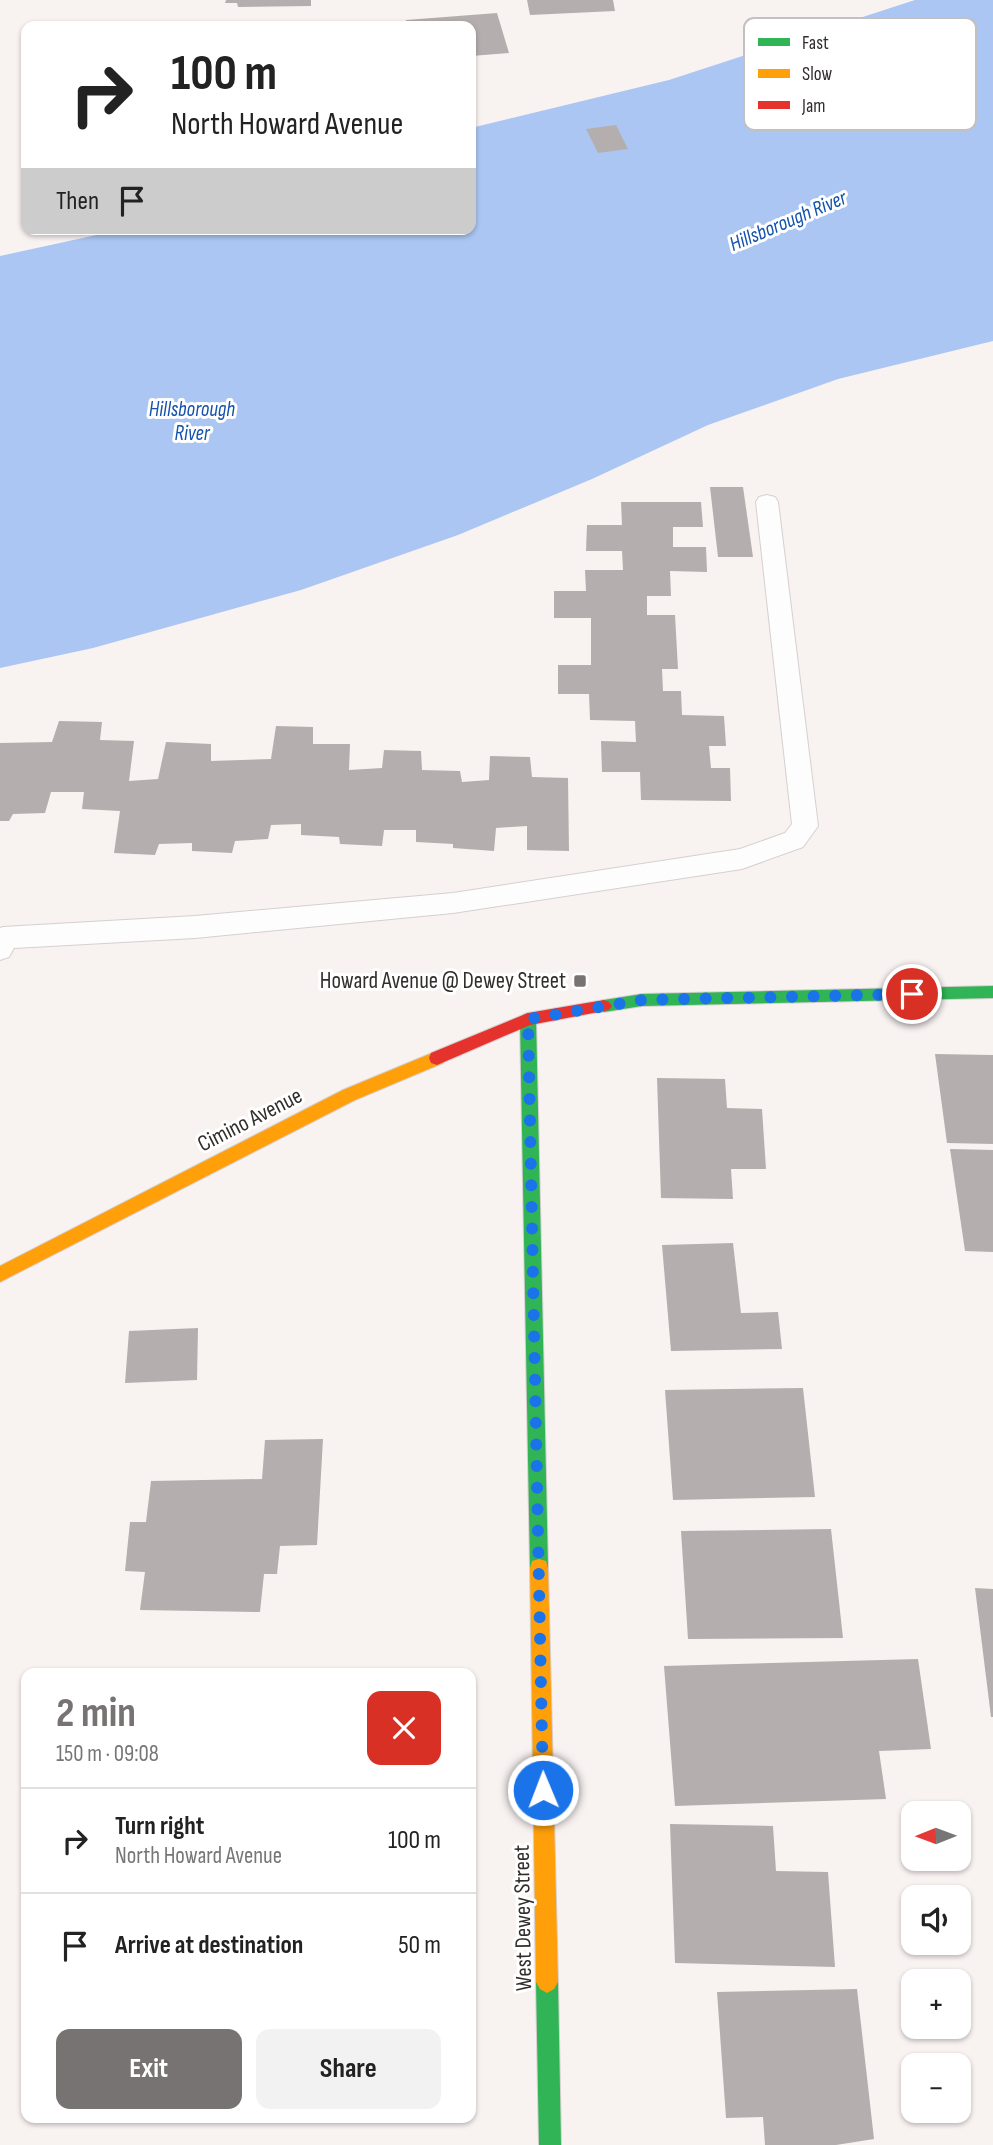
<!DOCTYPE html>
<html lang="en">
<head>
<meta charset="utf-8">
<style>
  :root { --surface:#fff; --page:#f2f2f2; --text:#222; --muted:#767676; --line:#e0e0e0; --accent:#777372 }
  body { margin:0; font-family:"Sofia Sans Condensed",sans-serif; background:var(--page); color:var(--text); height:100vh; display:flex; flex-direction:column; font-size:26px; white-space:nowrap }
  * { box-sizing:border-box; margin:0 }
  p { font-size:23px; color:var(--muted) }
  .icon { flex:none; width:38px; height:38px; fill:none; stroke:currentColor; stroke-width:2; stroke-linecap:round; stroke-linejoin:round }
  .map { position:relative; flex:1; overflow:hidden }
  .details { position:absolute; left:21px; top:1668px; width:455px; height:455px; display:flex; flex-direction:column; background:var(--surface); border-radius:14px; box-shadow:0 2px 5px #0004 }
  .details>* { flex:none }
  .guide { position:absolute; left:21px; top:21px; width:455px; height:214px; border-radius:14px; box-shadow:0 2px 5px #0004; background:#fff; color:var(--text); overflow:hidden }
  .needle { width:46px; rotate:269deg }
  .tools { position:absolute; left:901px; top:1801px; display:grid; gap:14px }
  .tools a { display:grid; place-items:center; width:70px; height:70px; border-radius:14px; background:var(--surface); box-shadow:0 2px 5px #0004; font-size:35px }
  .pin { position:absolute; display:grid; place-items:center; width:60px; height:60px; color:#fff; margin:-30px; border:4px solid #fff; border-radius:50%; box-shadow:0 2px 7px #0007 }
  .me { position:absolute; width:77px; margin:-38px; rotate:359deg; stroke-linejoin:round; filter:drop-shadow(0 0 5px #0008) }
  .turn { display:flex; align-items:center; gap:24px; height:147px; padding:0 35px; font-size:32px }
  .turn .icon { width:91px; height:91px; stroke-width:2.5 }
  .turn b { display:block; font-size:49px; line-height:60px }
  .then { display:flex; align-items:center; height:66px; padding:0 35px; background:#0003; gap:14px; font-size:26px }
  .round { display:grid; place-items:center; flex:none; width:74px; height:74px; border-radius:14px; background:var(--page) }
  .overview { display:flex; align-items:center; justify-content:space-between; height:119px; padding:0 35px }
  h1 { font-size:42px; font-weight:700; line-height:52px; color:var(--accent) }
  .cta { display:flex; gap:14px; margin-top:auto; padding:14px 35px }
  .cta a { flex:1; height:80px; border-radius:14px; background:var(--accent); color:#fff; font-size:28px; font-weight:700; line-height:80px; text-align:center }
  .cta a+a { background:var(--page); color:var(--text) }
  ul { padding:0; list-style:none }
  li { display:flex; align-items:center; gap:21px; height:105px; padding:0 35px; border-top:2px solid var(--line) }
  li div { flex:1 }
  li b { display:block; font-size:26px }
  li em { font-style:normal }
  .map>svg:first-child { display:block }
  .water { fill:#abc6f2 }
  .building { fill:#b4afae }
  .lines { fill:none; stroke-linecap:round; stroke-linejoin:round }
  .lane-casing { stroke:#d5d0cf; stroke-width:2 }
  .fast-casing { stroke:#d5d0cf; stroke-width:2 }
  .slow-casing { stroke:#d5d0cf; stroke-width:2 }
  .jam-casing { stroke:#d5d0cf; stroke-width:2 }
  .lane { fill:#fefdfd; fill-rule:evenodd }
  .fast { fill:#30b455; fill-rule:evenodd }
  .slow { fill:#ff9f0a; fill-rule:evenodd }
  .jam { fill:#e5322d; fill-rule:evenodd }
  .route { stroke:#1a73e8; stroke-width:12; stroke-dasharray:0 21.6 }
  .poi-dot { fill:#777372; stroke:#fff; stroke-width:2.5 }
  .labels { text-anchor:middle; dominant-baseline:central; stroke-width:6; stroke-linejoin:round; paint-order:stroke }
  .far-water-label { font-size:21px; font-style:italic; fill:#1452ad; stroke:#fff }
  .poi-label { font-size:23px; fill:#322e2d; stroke:#fff; text-anchor:end }
  .street-label { font-size:23px; fill:#322e2d; stroke:#fff }
  .key { fill:#fff; stroke:#c2c0c0; stroke-width:2 }
  .key-label { font-size:19px; fill:#322e2d }
</style>
</head>
<body>
<div class="map">
<svg width="993" height="2145" viewBox="0 0 993 2145">
  <rect width="100%" height="100%" fill="#f8f2f1"/>
  <path class="water" d="M915,0H993V341L838,379L708,425L592,479L458,535L301,590L93,648L0,668V256L124,229H471V128L669,80Z"/>
  <path class="building" d="M226,0H311V6L238,7L237,3H225Z
    M527,0H613L615,11L530,15Z
    M497,13L509,53L471,56V26H407L406,20Z
    M616,125L628,149L598,153L586,129Z
    M710,487H743L753,557H718Z
    M621,502H701L703,527H673V547H706L707,572L670,571L671,596H647V615H675L678,669H662L663,691H681L682,715L724,716L726,746H709L711,768H730L731,801L641,800L640,772H602L601,741L636,742L635,721L590,720L589,694H558V665H591V618H554V591H586L585,570H623L622,551H586L587,525H622Z
    M59,721L102,722L100,740L134,741L129,781L158,779L166,742L211,744V761L271,759L276,726L313,727V744H350L349,770L382,768L384,750L421,751L422,770L460,771L462,782L489,780L490,756L530,757L532,777L568,778L569,851L527,850V826L496,828L494,851L453,848V844L416,842V830H384L382,846L340,844L339,837L301,835V824L271,825L268,839L235,841L232,853L192,851V843L159,844L155,855L114,853L120,811L82,809L84,792H51L45,813L13,814L9,821H0V743L52,742Z
    M935,1054L993,1055V1144L947,1143Z
    M657,1078L725,1079L727,1108L762,1109L766,1169H731L733,1199L661,1198Z
    M950,1149L993,1150V1252L965,1251Z
    M733,1243L741,1313L778,1312L782,1349L671,1351L662,1245Z
    M198,1328L197,1380L125,1383L129,1331Z
    M803,1388L815,1497L673,1500L665,1390Z
    M323,1439L317,1545L280,1546L277,1574H264L260,1612L140,1610L145,1572L125,1571L130,1522H146L151,1481L262,1479L265,1440Z
    M831,1529L843,1638L688,1639L681,1531Z
    M975,1588L993,1589V1717H991Z
    M918,1659L931,1749L879,1751L886,1799L675,1806L664,1666Z
    M670,1824L773,1826L776,1871L828,1872L835,1967L675,1963Z
    M857,1989L874,2139L836,2145H765L763,2117L726,2118L717,1992Z"/>
  <g class="lines">
    <defs>
      <path id="lane" d="M767,495L775,497L778,502L818,826L803,847L742,869L453,913L195,938L14,948L9,957L0,960V928L3,927L195,916L453,893L740,849L785,833L792,824L756,502L759,497Z"/>
      <path id="fast" d="M993,986V998L642,1006L604,1012L599,1010L596,1006L599,1002L604,1000L642,994Z
        M528,1013L533,1015L536,1019L548,1568L546,1575L539,1577L532,1575L530,1568L520,1019L523,1015Z
        M547,1971L554,1975L558,1982L561,2145H539L536,1982L540,1975Z"/>
      <path id="slow" d="M437,1051L443,1053L445,1058L443,1063L355,1100L0,1282V1266L343,1090Z
        M539,1559L546,1561L548,1568L558,1982L554,1989L547,1993L540,1989L536,1982L530,1568L532,1561Z"/>
      <path id="jam" d="M604,1000L609,1002L612,1006L609,1010L530,1025L437,1065L431,1063L429,1058L431,1053L528,1013Z"/>
    </defs>
    <use href="#lane" class="lane-casing"/>
    <use href="#fast" class="fast-casing"/>
    <use href="#slow" class="slow-casing"/>
    <use href="#jam" class="jam-casing"/>
    <use href="#lane" class="lane"/>
    <use href="#fast" class="fast"/>
    <use href="#slow" class="slow"/>
    <use href="#jam" class="jam"/>
  </g>
  <g class="lines">
    <path class="route" d="M543,1790L528,1019L642,1000L912,994"/>
  </g>
  <rect class="poi-dot" x="573" y="974" width="14" height="14" rx="3.5"/>
  <g class="labels">
    <g class="far-water-label">
      <text transform="translate(788 221) rotate(-23)">Hillsborough River</text>
      <text x="192" y="409">Hillsborough<tspan x="192" dy="24">River</tspan></text>
    </g>
    <g class="poi-label">
      <text x="566" y="981">Howard Avenue @ Dewey Street</text>
    </g>
    <g class="street-label">
      <text transform="translate(250 1120) rotate(-27)">Cimino Avenue</text>
      <text transform="translate(523 1918) rotate(-91)">West Dewey Street</text>
    </g>
  </g>
  <rect x="744" y="18" width="232" height="112" rx="10" class="key"/>
  <rect x="758" y="38" width="32" height="8" fill="#30b455"/>
  <rect x="758" y="69" width="32" height="9" fill="#ff9f0a"/>
  <rect x="758" y="101" width="32" height="8" fill="#e5322d"/>
  <g class="key-label">
    <text x="802" y="49">Fast</text>
    <text x="802" y="80">Slow</text>
    <text x="802" y="112">Jam</text>
  </g>
</svg>
<div class="tools">
<a><svg class="needle" viewBox="-14 -14 28 28"><path d="M0-13l5 13h-10z" fill="#e53935"/><path d="M0 13l5-13h-10z" fill="#767676"/></svg></a>
<a><svg class="icon" aria-label="sound" viewBox="0 0 24 24"><path d="M4 9h4l5-4v14l-5-4H4zM17 9q2 3 0 6"/></svg></a>
<a>+</a>
<a>−</a>
</div>
<div class="pin" style="left:912px;top:994px;background:#d93025"><svg class="icon" aria-label="arrive" viewBox="0 0 24 24"><path d="M6 21V4h12l-3 4 3 4H6"/></svg></div>
<svg class="me" style="left:543px;top:1790px" viewBox="-20 -20 40 40"><circle r="17" fill="#1a73e8" stroke="#fff" stroke-width="3"/><path d="M0-11L8 9 0 5-8 9z" fill="#fff"/></svg>
<div class="guide">
<div class="turn"><svg class="icon" aria-label="right" viewBox="0 0 24 24"><path d="M7 20v-9h11M14 6l5 5-5 5"/></svg><div><b>100 m</b>North Howard Avenue</div></div>
<div class="then">Then<svg class="icon" aria-label="arrive" viewBox="0 0 24 24"><path d="M6 21V4h12l-3 4 3 4H6"/></svg></div>
</div>
<section class="details">
<div class="overview"><div><h1>2 min</h1><p>150 m · 09:08</p></div><a class="round" style="background:#d93025;color:#fff"><svg class="icon" aria-label="close" viewBox="0 0 24 24"><path d="M6 6l12 12M18 6L6 18"/></svg></a></div>
<ul>
<li><svg class="icon" aria-label="right" viewBox="0 0 24 24"><path d="M7 20v-9h11M14 6l5 5-5 5"/></svg><div><b>Turn right</b><p>North Howard Avenue</p></div><em>100 m</em></li>
<li><svg class="icon" aria-label="arrive" viewBox="0 0 24 24"><path d="M6 21V4h12l-3 4 3 4H6"/></svg><div><b>Arrive at destination</b></div><em>50 m</em></li>
</ul>
<div class="cta"><a>Exit</a><a>Share</a></div>
</section>
</div>
</body>
</html>
